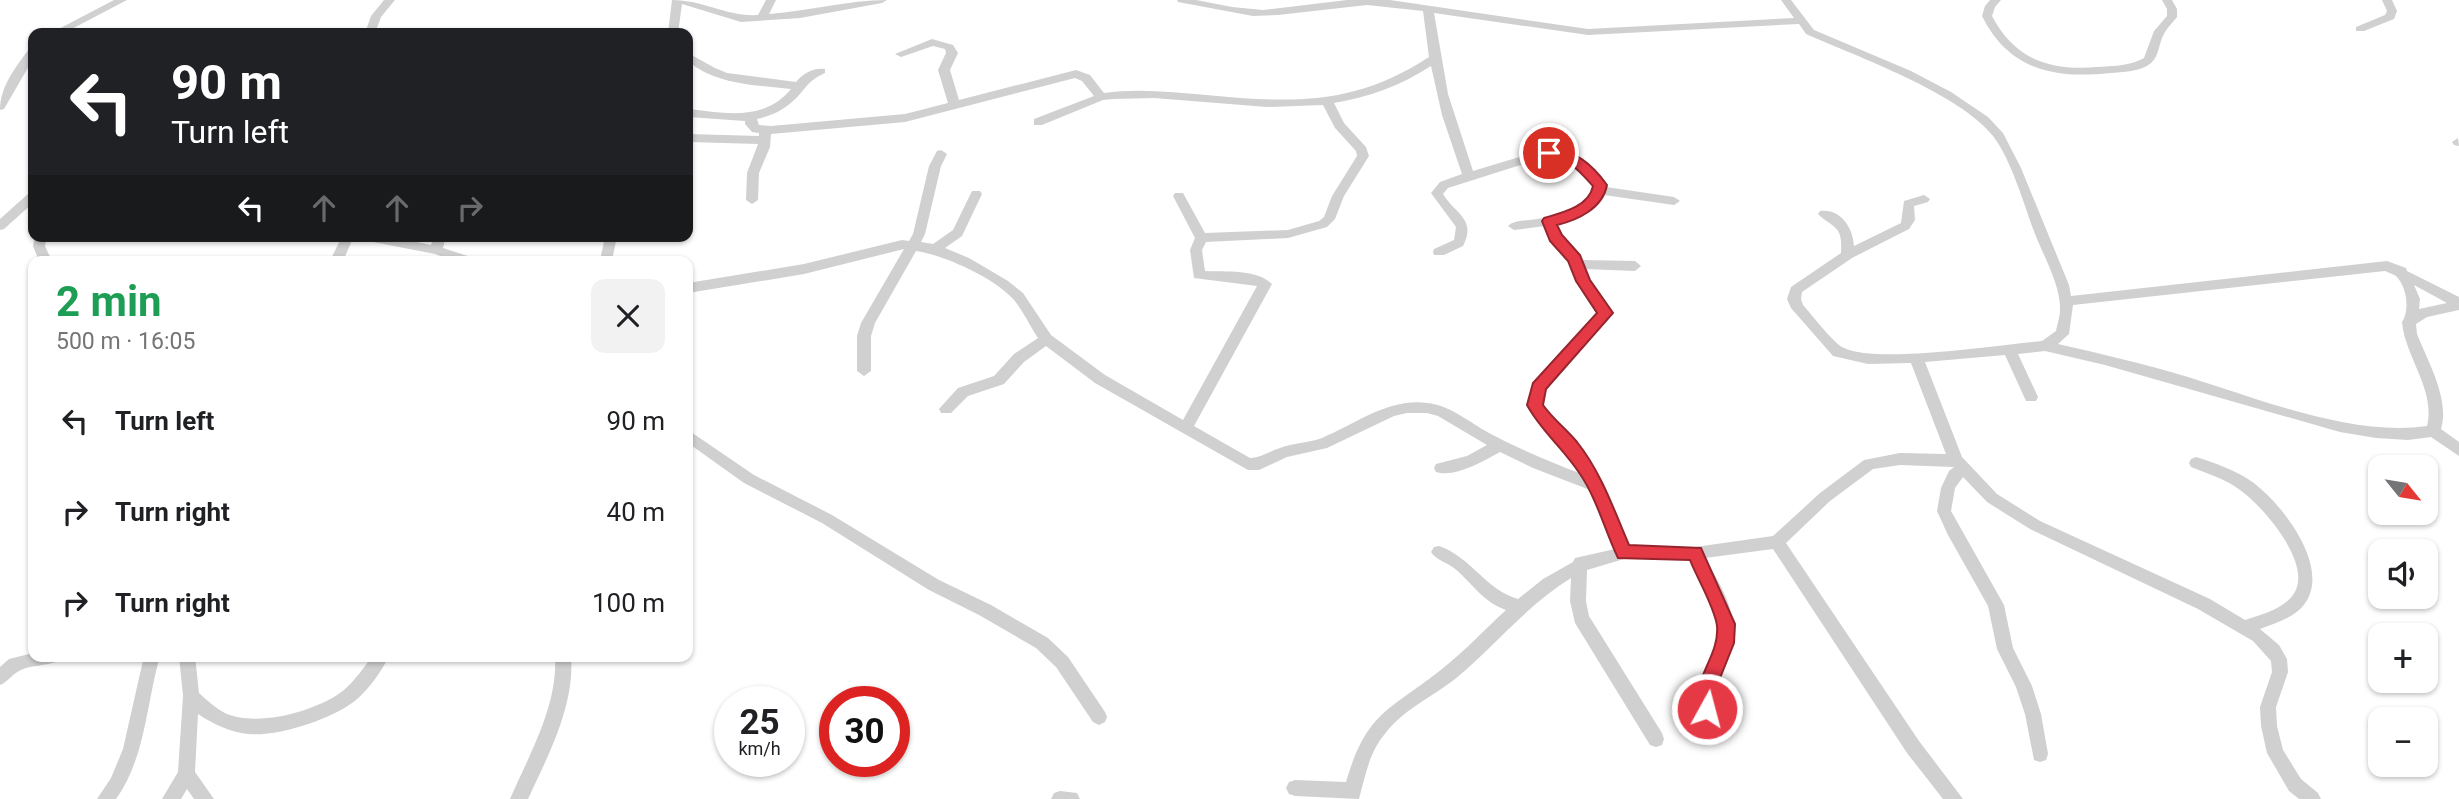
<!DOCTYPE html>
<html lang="en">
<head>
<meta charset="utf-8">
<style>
  :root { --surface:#fff; --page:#f2f2f2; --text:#202124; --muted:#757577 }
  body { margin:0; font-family:Roboto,sans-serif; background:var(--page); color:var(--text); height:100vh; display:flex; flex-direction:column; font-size:26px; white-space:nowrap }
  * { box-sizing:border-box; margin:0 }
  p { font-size:23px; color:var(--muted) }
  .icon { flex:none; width:38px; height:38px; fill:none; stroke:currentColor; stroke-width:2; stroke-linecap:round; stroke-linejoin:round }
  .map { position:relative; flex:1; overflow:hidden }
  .sheet { position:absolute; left:28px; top:256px; width:665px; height:406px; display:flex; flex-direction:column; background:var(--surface); border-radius:14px; box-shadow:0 2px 5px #0004 }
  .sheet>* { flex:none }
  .guide { position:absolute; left:28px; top:28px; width:665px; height:214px; border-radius:14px; box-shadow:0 2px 5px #0004; background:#202124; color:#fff; overflow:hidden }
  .needle { width:46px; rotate:120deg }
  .fabs { position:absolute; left:2368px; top:455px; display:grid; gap:14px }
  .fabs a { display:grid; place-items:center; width:70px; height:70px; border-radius:14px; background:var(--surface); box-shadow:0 2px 5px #0004; font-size:35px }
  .speed { position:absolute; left:714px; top:686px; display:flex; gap:14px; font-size:35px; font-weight:700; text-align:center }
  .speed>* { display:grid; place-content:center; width:91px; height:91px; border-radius:50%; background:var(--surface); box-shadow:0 2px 5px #0004; line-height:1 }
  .speed small { font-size:18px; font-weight:400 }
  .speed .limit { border:10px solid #d22; background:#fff; color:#111 }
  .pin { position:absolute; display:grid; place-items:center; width:60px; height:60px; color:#fff; margin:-30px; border:4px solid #fff; border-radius:50%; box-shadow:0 2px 7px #0007 }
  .me { position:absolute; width:77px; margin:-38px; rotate:7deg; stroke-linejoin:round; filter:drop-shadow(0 0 5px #0008) }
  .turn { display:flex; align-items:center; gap:24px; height:147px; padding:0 28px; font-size:32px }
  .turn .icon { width:91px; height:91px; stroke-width:2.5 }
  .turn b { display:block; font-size:49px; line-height:60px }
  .lanes { display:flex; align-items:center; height:66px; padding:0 28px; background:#0003; justify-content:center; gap:35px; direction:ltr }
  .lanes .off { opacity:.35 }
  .round { display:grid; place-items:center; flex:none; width:74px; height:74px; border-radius:14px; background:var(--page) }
  .head { display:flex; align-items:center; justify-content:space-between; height:119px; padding:0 28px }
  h1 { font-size:42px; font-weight:700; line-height:52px; color:#1e9e55 }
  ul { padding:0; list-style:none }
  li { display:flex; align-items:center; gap:21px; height:91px; padding:0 28px }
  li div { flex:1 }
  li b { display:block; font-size:26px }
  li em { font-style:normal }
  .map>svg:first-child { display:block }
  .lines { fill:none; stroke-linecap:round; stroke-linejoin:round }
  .street { fill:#d0d0d0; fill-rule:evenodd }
  .route { fill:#e63946; stroke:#96252e; stroke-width:2 }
</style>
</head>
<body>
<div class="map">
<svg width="2459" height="799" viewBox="0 0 2459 799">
  <rect width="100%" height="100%" fill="#fff"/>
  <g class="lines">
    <path class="street" d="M114,0H127L64,33H51Z
      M384,0H395L381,17L375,33H365L371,16Z
      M672,0C704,0 727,17 758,15L766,0H776L769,14C809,11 848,0 887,0L882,3L800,18L741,22L682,4L678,33H668Z
      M1177,0H1196L1232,7L1263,10L1347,0H1390L1588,29L1794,18L1781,0H1791L1814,30L1911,71L1951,92L1988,117L2003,133L2021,168L2069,285L2071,296L2387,261L2406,268L2407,271L2459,297V310L2427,317L2416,324L2417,334C2428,362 2450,399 2441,429L2459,442V456L2431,437L2408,440L2376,438L2340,432L2105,365L2045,351L2018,354L2038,397L2036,401H2026L2005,355L1925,362L1962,457L1997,494L2040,521L2210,599L2245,620C2261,615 2283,609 2293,595C2315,566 2263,506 2240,490C2226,479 2208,474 2191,467L2189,463L2191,459L2196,457C2215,463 2235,470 2251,481C2281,502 2334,569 2303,606C2293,618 2275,623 2260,629L2279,645L2287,659L2288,672L2276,707L2277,726L2283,750L2301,779L2318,793L2321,799H2299L2289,791L2267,753L2261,726L2260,707L2272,672L2271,661L2253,641L2198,609L2030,529L1987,502L1963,477L1955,488L1951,511L2004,605L2013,648L2032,686L2041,714L2048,754L2046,760L2040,762L2034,760L2025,714L2016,687L1997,649L1988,606L1948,535L1937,511L1941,488L1949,471L1954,467L1900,465L1873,469L1830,501L1786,543L1919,741L1963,799H1943L1907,753L1773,549L1705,558C1720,584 1740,615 1732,646C1729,659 1722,670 1718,682C1714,693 1717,705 1713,714L1707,717L1701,714C1689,687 1715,663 1718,636C1720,609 1703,583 1691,559H1624L1587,570L1586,601L1589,616L1662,733L1664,739L1662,745L1656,747L1650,745L1575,623L1570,601L1571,578C1527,605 1495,646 1455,679C1431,698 1402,710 1384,735C1369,753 1365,777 1359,799L1295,796L1289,794L1286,788L1289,782L1295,780L1346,782C1367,711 1389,711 1442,669C1465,651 1485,629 1506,610C1483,602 1472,583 1454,568C1446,562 1436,560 1431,552L1434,547L1439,546C1471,557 1486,590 1518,599L1543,579L1573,562L1575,558L1615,549L1590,490L1533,468L1500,452C1484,461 1455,478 1436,472L1434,468L1436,464L1467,456L1487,445L1438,416L1427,413H1407L1394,416L1327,448L1287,457L1259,470H1248L1095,383L1046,346L1024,362L1004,384L968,396L951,413H941L939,409L958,388L994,376L1014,354L1038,338C1030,326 1023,311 1014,300C995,278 944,255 916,251L875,323L871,336V371L864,376L857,371V336L861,323L904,249L804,274L688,293V283L804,264L902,240L909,241L913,234L929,166L937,151L941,150L947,154L941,166L925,234L921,242L933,244L953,230L972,191H980L982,194L962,236L945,248L969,258L1008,281L1023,293L1051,335L1105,375L1183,420L1257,286L1194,278L1190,250L1195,238L1173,196L1175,193H1183L1205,233L1288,230L1319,221L1324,217L1332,196L1357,156L1356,151L1335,128L1323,105L1267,107L1154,98L1114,99L1103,100L1042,125H1034V119L1094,96L1082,81L1075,78L905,122L771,134L770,147L759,173L758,200L752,204L746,200L747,173L758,144L688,142V134L759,136V133L752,132L745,124V121L688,117V109C725,113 764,122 791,89C756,85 716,85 688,61V53L715,68L727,73L796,82C802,74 814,67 825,69V73C805,82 806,90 792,102C782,111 770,116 757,119L759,125L771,126L905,114L948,103L938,70L946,53L945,49L933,46L901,57L895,54L932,39L953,45L958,53L950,70L959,100L1076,70L1090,75L1104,93C1138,88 1172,92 1206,95C1292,103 1354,106 1429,57L1423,11L1367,5L1278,15L1253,16L1178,2ZM1434,13L1588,35L1799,24L1806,34C1858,57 1959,93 1993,136C2012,161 2024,205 2035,234C2044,257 2061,286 2060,310C2060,317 2057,325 2056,331L2042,341C2000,345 1878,364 1844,348C1834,344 1812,315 1803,305L1801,299L1802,292L1852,258L1909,229L1915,220L1914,206L1928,202L1930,199L1924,195L1904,201L1901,223L1854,246C1853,227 1840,208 1820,211L1818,214C1834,229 1843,225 1841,253L1791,287L1787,299L1791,308L1833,356L1868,364L1911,363L1946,454L1900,453L1864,460L1820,493L1773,536L1695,547H1629C1615,515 1604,482 1585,454C1572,436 1553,424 1542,405L1546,389L1612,313L1589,280L1585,269L1635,271L1641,266L1635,261L1582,260L1561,236L1556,224L1589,211L1604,195L1674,205L1680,201L1674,197L1606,187L1587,162L1557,149L1543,150L1473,171L1448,94ZM1431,66L1442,115L1462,174L1440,182L1431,193L1456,227L1454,240L1434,249L1433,252L1434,255H1444L1463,246C1477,219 1455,214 1443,194L1448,188L1543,158C1564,156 1587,169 1595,190C1579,212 1555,217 1529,220C1521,221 1513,221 1508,226L1514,230L1545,226L1551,241L1569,261L1576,281L1598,313L1534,383L1528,405C1542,431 1566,449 1582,474C1550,462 1519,449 1489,433C1469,422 1450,405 1427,403C1388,398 1356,424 1322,438C1308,443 1293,443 1280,448C1270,451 1261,458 1250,458L1194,426L1272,284C1257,269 1225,272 1205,271L1202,250L1206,242L1288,238L1327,227L1335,219L1344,196L1369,156L1366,147L1344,123L1334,103C1369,97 1400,86 1431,66ZM2385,271C2389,273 2393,274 2396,276C2407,287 2410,310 2402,322C2405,357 2436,390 2427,426C2353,437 2259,399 2188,377C2145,364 2102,354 2058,344L2069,334L2073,305ZM2414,285L2447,303L2419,309L2420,299Z
      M1990,0H2001L1995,7L1992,16C2015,60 2051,71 2097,67C2112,66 2127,66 2140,60L2144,58L2154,31L2167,16V9L2162,0H2172L2177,9V17C2173,22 2167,28 2164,34C2159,42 2159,57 2151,63C2141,72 2122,72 2110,73C2054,79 2009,70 1982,16L1985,6Z
      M2382,0H2392L2397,11L2394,19L2364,31H2356V27L2385,15L2387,11Z
      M33,48V59L4,109L0,110C0,86 16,67 29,49Z
      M2458,138L2459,146L2454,145L2452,142Z
      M33,192V203L4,229L0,230V219L29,193Z
      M35,236H47L45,246L52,261H39L33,246Z
      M342,236H354L343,261H330Z
      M357,236H388L431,245L434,236H446L443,248L474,258L475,261H454L435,254L363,240Z
      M605,236H617L612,261H600Z
      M688,430L754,475L832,515L939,580L991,605L1048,638L1068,657L1105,712L1107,717L1105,722L1099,725L1093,722L1056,667L1036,648L979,615L929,590L822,523L744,483L688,443Z
      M33,653V656H61L59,661C47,666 29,665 19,671C11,675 8,682 0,685V667L9,659Z
      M144,656H160C146,704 146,757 116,799H97L111,778L123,749Z
      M179,656H195L199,693C207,700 215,708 225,713C256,728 318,711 344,690C355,680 364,668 372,656H389C381,672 370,688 356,700C333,719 278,737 248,734C230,732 213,724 198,714L195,772L214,799H194L187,789L181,799H162L178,772L183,696Z
      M555,656H571C575,705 548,756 528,799H510C529,755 558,706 555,656Z
      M1060,791L1077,793L1080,799H1051L1054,793Z"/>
  </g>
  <path class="route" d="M1549,148C1575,150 1592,164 1607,185C1603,208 1578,220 1557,225L1562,235L1580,255L1590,280L1613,313L1546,389L1543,405C1553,419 1566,429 1577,442C1601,472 1614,510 1629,545L1701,548L1735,624L1734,643L1714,693L1717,709L1714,715L1707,718L1701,715C1687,683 1720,658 1717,626C1715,608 1697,578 1690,560L1618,558C1605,531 1597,499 1580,474C1564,449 1541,431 1527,405L1533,383L1597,313L1576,281L1568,261L1550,241L1542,221L1544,218C1561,213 1589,207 1593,186C1573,164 1573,163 1544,156V150Z"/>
</svg>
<div class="fabs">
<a><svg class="needle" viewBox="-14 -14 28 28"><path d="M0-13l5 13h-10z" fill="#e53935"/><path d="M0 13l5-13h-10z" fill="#757577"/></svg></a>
<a><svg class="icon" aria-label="sound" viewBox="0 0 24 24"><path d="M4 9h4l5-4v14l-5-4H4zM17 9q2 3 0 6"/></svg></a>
<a>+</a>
<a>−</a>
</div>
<div class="speed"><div>25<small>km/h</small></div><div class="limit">30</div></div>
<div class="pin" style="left:1549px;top:153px;background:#d93025"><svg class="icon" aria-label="arrive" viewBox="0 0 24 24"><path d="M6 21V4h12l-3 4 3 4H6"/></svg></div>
<svg class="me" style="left:1707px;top:709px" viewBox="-20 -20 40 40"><circle r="17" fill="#e63946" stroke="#fff" stroke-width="3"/><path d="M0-11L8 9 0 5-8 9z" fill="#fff"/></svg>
<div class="guide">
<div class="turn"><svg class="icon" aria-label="left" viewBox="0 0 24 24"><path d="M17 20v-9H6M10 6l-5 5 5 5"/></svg><div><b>90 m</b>Turn left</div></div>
<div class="lanes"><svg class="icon" aria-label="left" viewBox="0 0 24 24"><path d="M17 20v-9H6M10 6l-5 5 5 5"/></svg><svg class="icon off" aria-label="ahead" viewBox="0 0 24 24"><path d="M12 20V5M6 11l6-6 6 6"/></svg><svg class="icon off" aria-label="ahead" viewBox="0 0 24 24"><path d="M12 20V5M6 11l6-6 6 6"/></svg><svg class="icon off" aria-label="right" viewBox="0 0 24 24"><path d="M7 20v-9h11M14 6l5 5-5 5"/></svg></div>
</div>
<section class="sheet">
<div class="head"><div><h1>2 min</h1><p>500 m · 16:05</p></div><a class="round"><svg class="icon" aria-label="close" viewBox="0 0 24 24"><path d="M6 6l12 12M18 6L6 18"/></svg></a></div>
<ul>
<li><svg class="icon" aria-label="left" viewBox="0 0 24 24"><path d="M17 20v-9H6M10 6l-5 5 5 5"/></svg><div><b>Turn left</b></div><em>90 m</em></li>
<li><svg class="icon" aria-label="right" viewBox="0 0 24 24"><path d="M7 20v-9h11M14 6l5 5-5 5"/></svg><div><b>Turn right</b></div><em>40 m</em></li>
<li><svg class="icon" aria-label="right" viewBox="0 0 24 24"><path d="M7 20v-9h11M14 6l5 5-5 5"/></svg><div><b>Turn right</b></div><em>100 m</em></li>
</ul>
</section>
</div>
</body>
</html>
